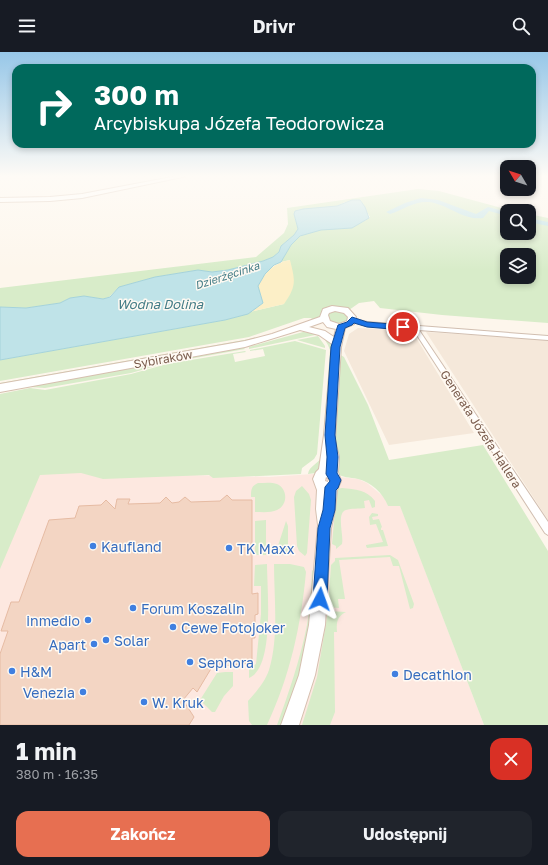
<!DOCTYPE html>
<html lang="pl">
<head>
<meta charset="utf-8">
<style>
  :root { --surface:#171b24; --page:#20242c; --text:#f1f3f6; --muted:#9ea1a6; --accent:#e76f51 }
  body { margin:0; font-family:"Golos Text",sans-serif; background:var(--page); color:var(--text); height:100vh; display:flex; flex-direction:column; font-size:15px; white-space:nowrap }
  * { box-sizing:border-box; margin:0 }
  p { font-size:13px; color:var(--muted) }
  .icon { flex:none; width:22px; height:22px; fill:none; stroke:currentColor; stroke-width:2; stroke-linecap:round; stroke-linejoin:round }
  .map { position:relative; height:673px; overflow:hidden }
  .details { display:flex; flex-direction:column; background:var(--surface); flex:1 }
  .details>* { flex:none }
  .hud { position:absolute; left:12px; top:12px; width:524px; height:84px; border-radius:12px; box-shadow:0 2px 6px #0003; background:#00695c; color:#fff; overflow:hidden }
  .needle { width:26px; rotate:309deg }
  .fabs { position:absolute; left:500px; top:108px; display:grid; gap:8px }
  .fabs a { display:grid; place-items:center; width:36px; height:36px; border-radius:8px; background:var(--surface); box-shadow:0 2px 6px #0003; font-size:20px }
  .pin { position:absolute; display:grid; place-items:center; width:34px; height:34px; color:#fff; margin:-17px; border:2px solid #fff; border-radius:50%; box-shadow:0 1px 4px #0007 }
  .me { position:absolute; width:44px; margin:-22px; rotate:4deg; stroke-linejoin:round; filter:drop-shadow(0 0 3px #0008) }
  .turn { display:flex; align-items:center; gap:14px; height:84px; padding:0 16px; font-size:18px }
  .turn .icon { width:52px; height:52px; stroke-width:2.5 }
  .turn b { display:block; font-size:28px; line-height:34px }
  .round { display:grid; place-items:center; flex:none; width:42px; height:42px; border-radius:12px; background:var(--page) }
  .overview { display:flex; align-items:center; justify-content:space-between; height:68px; padding:0 16px }
  h1 { font-size:24px; font-weight:700; line-height:30px }
  .button { display:flex; gap:8px; margin-top:auto; padding:8px 16px }
  .button a { flex:1; height:46px; border-radius:12px; background:var(--accent); color:#fff; font-size:16px; font-weight:700; line-height:46px; text-align:center }
  .button a+a { background:var(--page); color:var(--text) }
  header { display:flex; justify-content:space-between; align-items:center; height:52px; padding:0 16px; background:var(--surface); font-size:18px; font-weight:700 }
  .map>svg:first-child { display:block }
  .residential { fill:#f5e8da }
  .commercial { fill:#fde8e0 }
  .green { fill:#d8ecc9; fill-rule:evenodd }
  .sand { fill:#fcefc7 }
  .water { fill:#bfe3e8; stroke:#a5d3da }
  .lines { fill:none; stroke-linecap:round; stroke-linejoin:round }
  .river { fill:#bfe3e8; fill-rule:evenodd }
  .building { fill:#f3d5c3; stroke:#e6bba3 }
  .street-casing { stroke:#d1beb0; stroke-width:2 }
  .secondary-casing { stroke:#d6c0b0; stroke-width:2 }
  .street { fill:#fff; fill-rule:evenodd }
  .secondary { fill:#fff; fill-rule:evenodd }
  .route { fill:#1a73e8; stroke:#114b97 }
  .shop-dot { fill:#3f7fe0; stroke:#fffaf3; stroke-width:1.5 }
  .labels { text-anchor:middle; dominant-baseline:central; stroke-width:3; stroke-linejoin:round; paint-order:stroke }
  .far-water-label { font-size:11px; font-style:italic; fill:#437c86; stroke:#fffaf3 }
  .street-label { font-size:12px; fill:#7a5c4d; stroke:#fffaf3 }
  .water-label { font-size:13px; font-style:italic; fill:#437c86; stroke:#fffaf3 }
  .near-shop-label { font-size:14px; fill:#366cbe; stroke:#fffaf3; text-anchor:start }
</style>
</head>
<body>
<header><svg class="icon" aria-label="menu" viewBox="0 0 24 24"><path d="M4 6h16M4 12h16M4 18h16"/></svg>Drivr<svg class="icon" aria-label="search" viewBox="0 0 24 24"><circle cx="10" cy="10" r="6"/><path d="M15 15l6 6"/></svg></header>
<div class="map">
<svg width="548" height="673" viewBox="0 0 548 673">
  <rect width="100%" height="100%" fill="#fdf6ec"/>
  <path class="residential" d="M358,276L412,279L474,381L389,393L344,299L349,282Z
    M426,280L548,288V468Z"/>
  <path class="commercial" d="M38,419L269,425L313,422L358,427L367,431L384,445L388,454L400,453L484,673H0V507Z"/>
  <path class="green" d="M418,137L439,139L513,159H507V181H529V162L548,166V271L442,263L380,256L374,249L359,251L349,258L340,255L314,269L311,266H304L249,285L0,329V308L225,268L248,262L250,260L284,252L290,208L281,210C286,201 291,191 299,185C320,171 351,182 370,165L360,148L345,150L337,154L297,158L294,162L298,177L294,183L281,194L279,200L273,205L263,209L228,218L212,220L198,218L155,225L119,235L109,245L103,247L84,244L70,246L60,251L26,256L0,255V236L256,205L284,181L288,172L287,156ZM507,203H529V225H507Z
    M332,259L343,260L349,265L347,269C340,272 335,273 328,267V262Z
    M303,280L317,281L315,283L249,297V295Z
    M322,283L330,289L332,293L322,414L316,421L308,422C309,413 320,412 322,403L330,298L328,293Z
    M263,284L251,289L0,333V331L244,288Z
    M318,284L325,294V296L297,288Z
    M295,289L326,298L317,402L314,407L302,416L301,422L213,426L209,423L103,427L81,421L40,423L0,517V342L30,336L45,338L131,322L167,312L245,299L246,300L233,302L235,310L265,304L263,297L250,299V298Z
    M243,295L245,297L167,311L131,321L45,336L30,335L31,333Z
    M339,302L344,305L368,353L389,408L483,393L548,499V673H484L400,454H388C383,441 371,430 358,427C349,425 343,426 336,421L334,396Z
    M258,431C264,431 272,430 277,432C288,437 288,453 277,458C271,461 262,460 255,460V445H251C251,438 251,434 258,431Z
    M302,434L309,442L311,448L307,501L305,504L299,499L297,494L294,445L296,439Z
    M342,436C355,437 367,438 375,449V455L372,456L369,448L364,449L365,456C359,457 351,456 346,458C336,461 344,483 342,492L336,497V494L332,492L337,437Z
    M372,461L378,462V464L372,465L373,468L379,467L382,475L381,476V478H383L388,494L367,496L366,494V493L383,490L376,472L370,473L369,465Z
    M266,468V503H255V469Z
    M286,469L288,474V498L285,502L275,503Z
    M390,503L398,508L414,552L413,556L410,557L399,514H393L390,505L339,508L345,547H338L339,556L328,555L331,513L335,509V506Z
    M267,512C267,536 275,616 249,626V616L256,612L261,562V534H254L255,513Z
    M274,512H290L304,515L306,520C301,574 290,624 267,673H252L249,669L248,649C256,640 265,630 269,618C279,585 274,546 274,512Z
    M312,518L314,520L313,557L302,618L283,673H277C289,640 300,608 307,573C310,555 311,536 312,518Z
    M328,559L346,560C338,564 336,569 337,580H334L335,660L330,673H302L317,625Z
    M225,620H233V634L224,644L215,660H212L200,648L217,621Z"/>
  <path class="sand" d="M290,208C295,228 297,234 284,252L250,260L263,251L258,234C266,219 274,211 290,208Z"/>
  <path class="water" d="M352,148H360L365,155L369,166L352,176L321,178L300,184L291,193L281,210L274,213L265,222L258,234L263,251L248,262L225,268L0,308V255L26,256L60,251L70,246L84,244L103,247L110,245L119,235L155,225L198,218L212,220L228,218L263,209L273,205L279,200L281,194L294,183L298,177L294,162L295,159L303,157L337,154Z"/>
  <g class="lines">
    <path class="river" d="M421,146L438,148L476,162L488,155L507,160V164L489,159L483,166C464,169 447,152 429,150C414,149 403,158 390,162L386,160L405,151Z
      M529,166L548,170V174L529,170Z"/>
  </g>
  <path class="building" d="M227,443L232,448H252V542L258,541V562L255,563V586H252V611L212,615L197,640L193,636L183,648L194,665L189,673H0V602L8,579H1L11,550H19L49,468L75,466L79,454L101,453L106,448L115,457L117,447H130L128,452L160,451L166,445L172,451L179,450L185,445L191,450L220,449Z"/>
  <g class="lines">
    <defs>
      <path id="street" d="M352,266L367,270L548,284V288L419,278L548,470V483L545,481L413,277L367,274L350,269L349,268Z"/>
      <path id="secondary" d="M177,124H187L82,146L50,149L0,150V146L50,145L82,142Z
        M332,254L348,256L356,265L354,272L345,276L341,295L335,388L339,405L338,420L341,429L337,438L335,458L331,476L325,573L315,623L299,673H281L299,623L309,573L318,473L316,457L317,438L313,427L316,420L319,417L324,383L332,292L319,283L300,278L245,295L0,340V332L245,289L272,282L320,265L323,257ZM335,259L344,261L348,265L347,269L339,272L330,269L328,263L329,261ZM323,270L327,275L336,277L334,285L325,279L309,275ZM326,425L329,427L328,430L325,429Z"/>
    </defs>
    <use href="#street" class="street-casing"/>
    <use href="#secondary" class="secondary-casing"/>
    <use href="#street" class="street"/>
    <use href="#secondary" class="secondary"/>
  </g>
  <linearGradient id="sky" x2="0" y2="1"><stop stop-color="#97c7e8"/><stop offset="0.57" stop-color="#fefbf6"/><stop offset="1" stop-color="#fefbf6" stop-opacity="0"/></linearGradient>
  <rect width="548" height="218" fill="url(#sky)"/>
  <path class="route" d="M352,265L367,270L403,273L407,275L403,278L367,275L354,271L352,273L345,276L340,295L335,383L338,405L337,421L341,428L338,436L336,438L335,458L330,476L327,547L325,552L320,554L315,552L313,547L318,476L323,458L325,435L330,429L326,422L327,405L325,383L331,295L338,273L347,270Z"/>
  <g class="shop-dot">
    <circle cx="93" cy="494" r="4"/>
    <circle cx="229" cy="496" r="4"/>
    <circle cx="133" cy="556" r="4"/>
    <circle cx="88" cy="568" r="4"/>
    <circle cx="173" cy="575" r="4"/>
    <circle cx="106" cy="588" r="4"/>
    <circle cx="94" cy="592" r="4"/>
    <circle cx="190" cy="610" r="4"/>
    <circle cx="12" cy="619" r="4"/>
    <circle cx="395" cy="622" r="4"/>
    <circle cx="83" cy="640" r="4"/>
    <circle cx="144" cy="650" r="4"/>
  </g>
  <g class="labels">
    <g class="far-water-label">
      <text transform="translate(227 223) rotate(-18)">Dzierżęcinka</text>
    </g>
    <g class="street-label">
      <text transform="translate(163 307) rotate(-10)">Sybiraków</text>
      <text transform="translate(481 377) rotate(57)">Generała Józefa Hallera</text>
    </g>
    <g class="water-label">
      <text x="160" y="252">Wodna Dolina</text>
    </g>
    <g class="near-shop-label">
      <text x="101" y="494">Kaufland</text>
      <text x="237" y="496">TK Maxx</text>
      <text x="141" y="556">Forum Koszalin</text>
      <text x="80" y="568" text-anchor="end">inmedio</text>
      <text x="181" y="575">Cewe Fotojoker</text>
      <text x="114" y="588">Solar</text>
      <text x="86" y="592" text-anchor="end">Apart</text>
      <text x="198" y="610">Sephora</text>
      <text x="20" y="619">H&amp;M</text>
      <text x="403" y="622">Decathlon</text>
      <text x="75" y="640" text-anchor="end">Venezia</text>
      <text x="152" y="650">W. Kruk</text>
    </g>
  </g>
</svg>
<div class="fabs">
<a><svg class="needle" viewBox="-14 -14 28 28"><path d="M0-13l5 13h-10z" fill="#e53935"/><path d="M0 13l5-13h-10z" fill="#9ea1a6"/></svg></a>
<a><svg class="icon" aria-label="search" viewBox="0 0 24 24"><circle cx="10" cy="10" r="6"/><path d="M15 15l6 6"/></svg></a>
<a><svg class="icon" aria-label="layers" viewBox="0 0 24 24"><path d="M12 4l9 5-9 5-9-5zM3 14l9 5 9-5"/></svg></a>
</div>
<div class="pin" style="left:403px;top:275px;background:#d93025"><svg class="icon" aria-label="arrive" viewBox="0 0 24 24"><path d="M6 21V4h12l-3 4 3 4H6"/></svg></div>
<svg class="me" style="left:320px;top:547px" viewBox="-20 -20 40 40"><path d="M0-17L14 15 0 8-14 15z" fill="#1a73e8" stroke="#fff" stroke-width="4"/></svg>
<div class="hud">
<div class="turn"><svg class="icon" aria-label="right" viewBox="0 0 24 24"><path d="M7 20v-9h11M14 6l5 5-5 5"/></svg><div><b>300 m</b>Arcybiskupa Józefa Teodorowicza</div></div>
</div>
</div>
<section class="details">
<div class="overview"><div><h1>1 min</h1><p>380 m · 16:35</p></div><a class="round" style="background:#d93025;color:#fff"><svg class="icon" aria-label="close" viewBox="0 0 24 24"><path d="M6 6l12 12M18 6L6 18"/></svg></a></div>
<div class="button"><a>Zakończ</a><a>Udostępnij</a></div>
</section>
</body>
</html>
